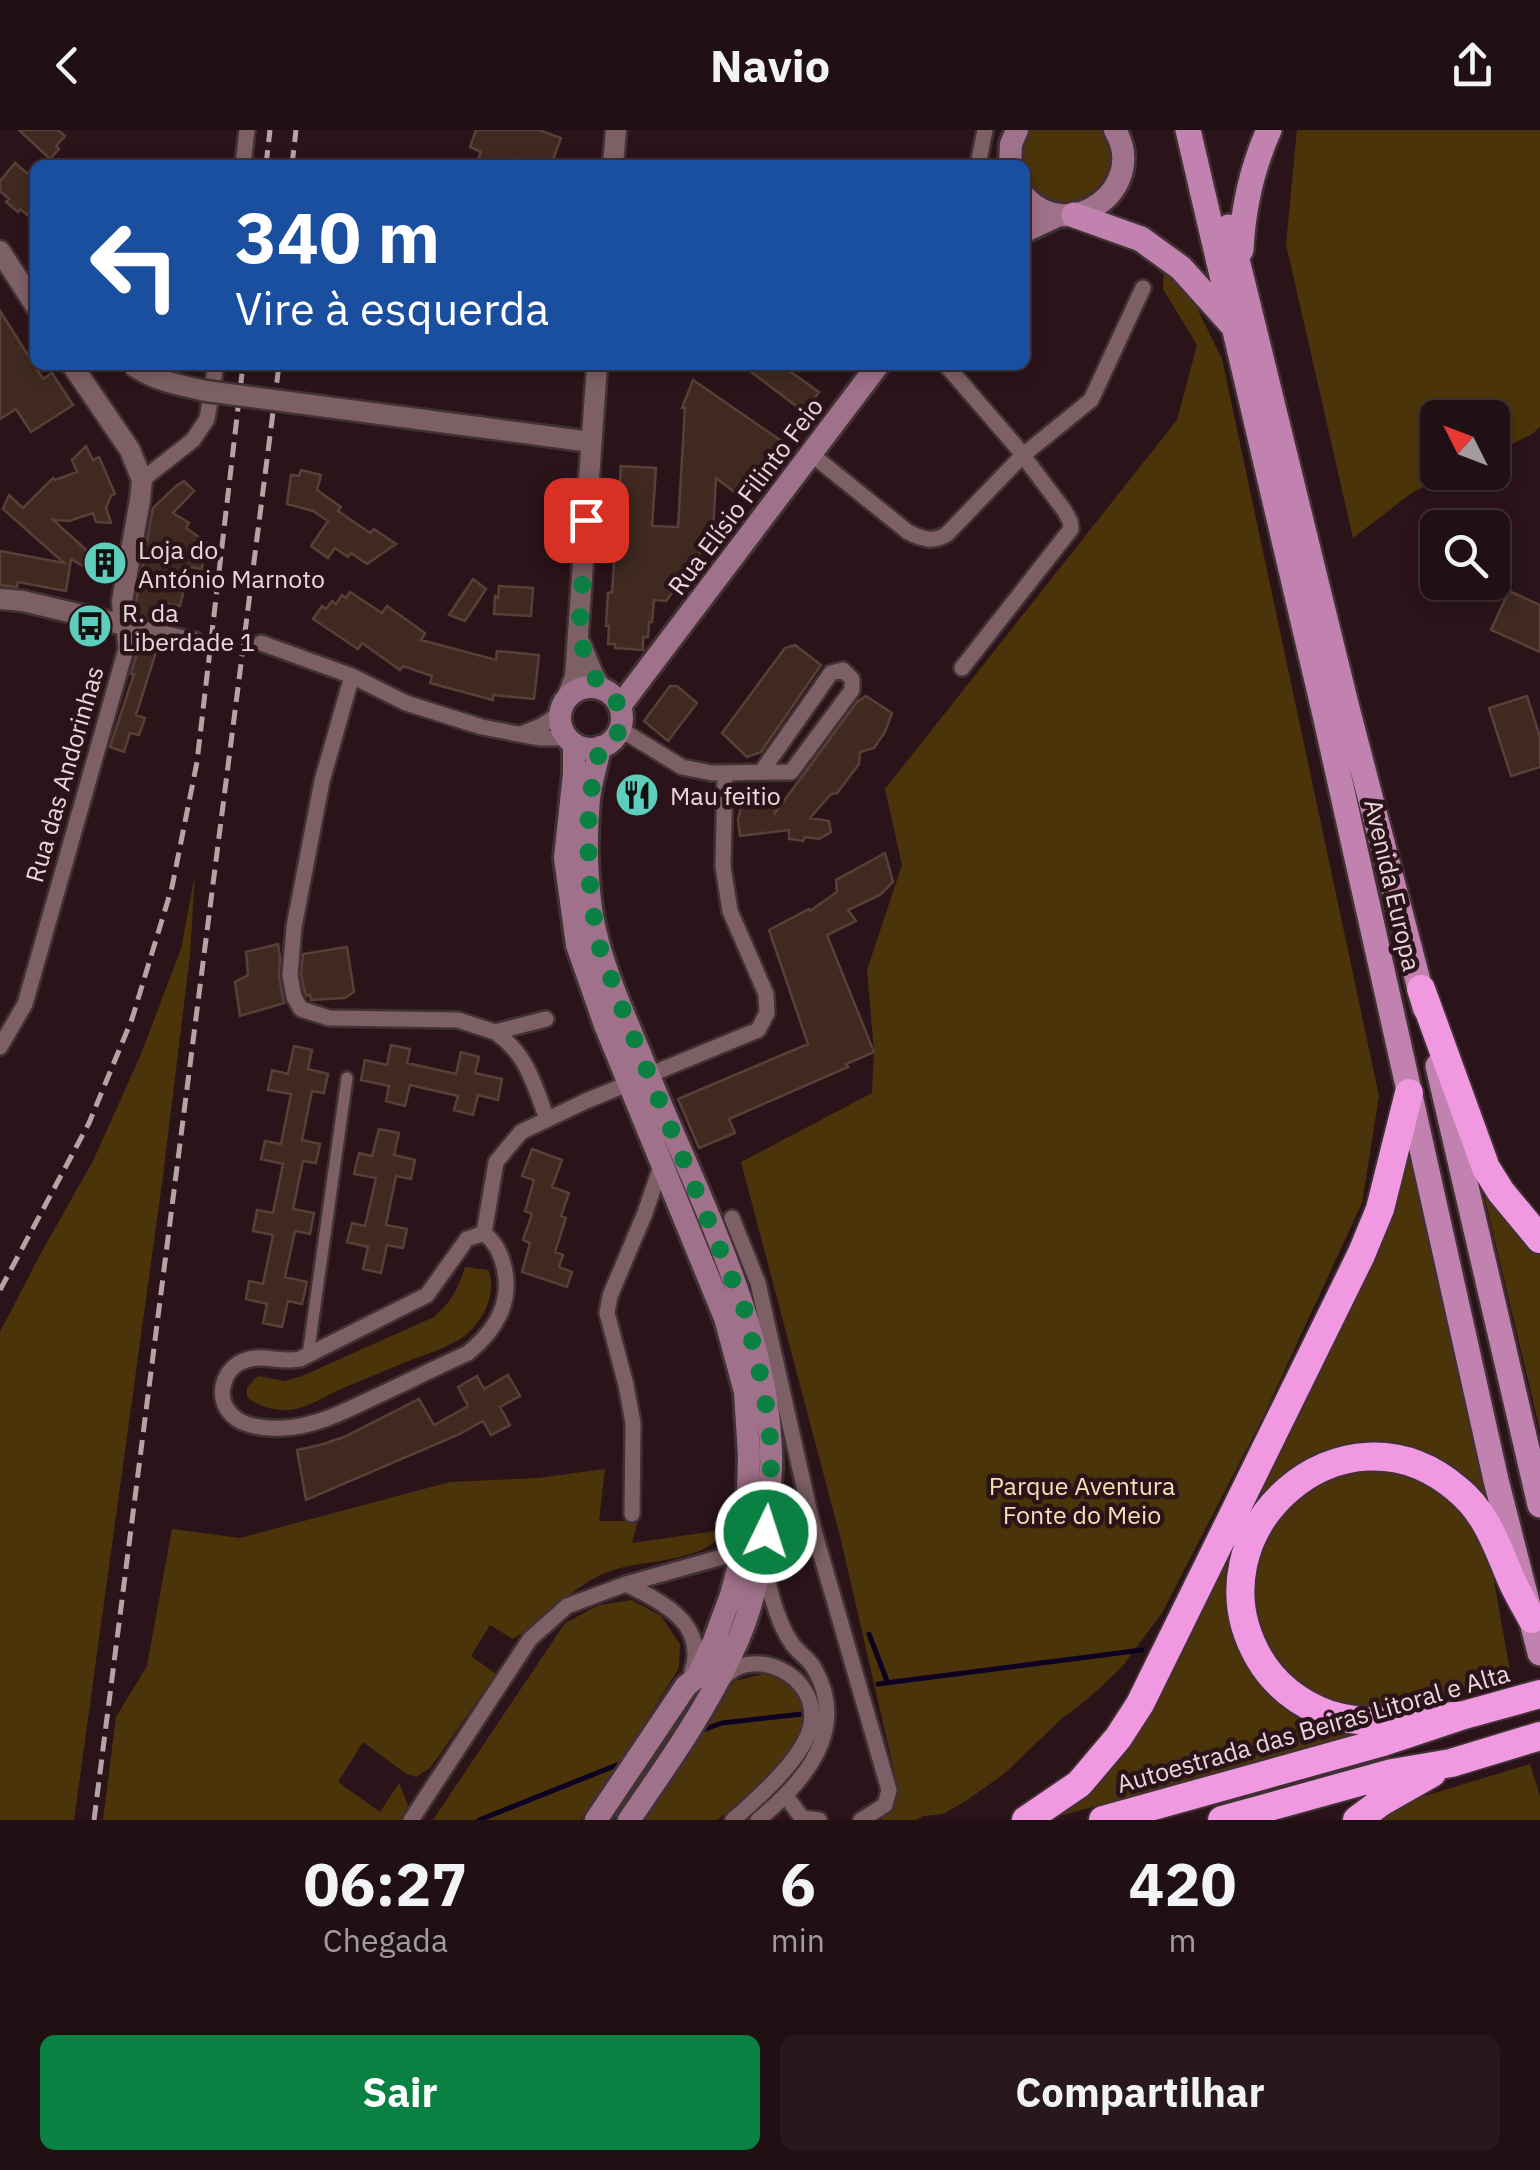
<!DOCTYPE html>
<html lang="pt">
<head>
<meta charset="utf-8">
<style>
  :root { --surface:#200f13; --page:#28181c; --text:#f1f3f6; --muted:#a29ca0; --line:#3d2f33; --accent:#0b8043 }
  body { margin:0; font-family:"IBM Plex Sans",sans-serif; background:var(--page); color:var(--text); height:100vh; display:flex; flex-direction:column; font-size:38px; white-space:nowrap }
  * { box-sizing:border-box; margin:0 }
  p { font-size:32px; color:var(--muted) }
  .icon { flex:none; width:55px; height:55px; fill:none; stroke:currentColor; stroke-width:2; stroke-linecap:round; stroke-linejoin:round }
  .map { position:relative; height:1690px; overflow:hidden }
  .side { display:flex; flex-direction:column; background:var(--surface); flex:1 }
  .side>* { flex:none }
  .guide { position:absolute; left:30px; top:30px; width:1000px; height:210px; border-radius:15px; box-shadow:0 5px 15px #0003,0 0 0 2px var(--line); background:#1a4fa0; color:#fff; overflow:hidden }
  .needle { width:65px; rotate:312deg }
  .buttons { position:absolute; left:1420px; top:270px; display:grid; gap:20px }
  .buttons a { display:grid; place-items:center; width:90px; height:90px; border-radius:15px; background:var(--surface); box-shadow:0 5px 15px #0003,0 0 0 2px var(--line); font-size:50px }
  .pin { position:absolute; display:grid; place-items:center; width:85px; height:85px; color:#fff; margin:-42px; border-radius:20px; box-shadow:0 5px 15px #0006 }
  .me { position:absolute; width:110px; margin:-55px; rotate:4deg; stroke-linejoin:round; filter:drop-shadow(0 0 8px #0008) }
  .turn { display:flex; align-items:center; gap:35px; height:210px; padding:0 40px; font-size:45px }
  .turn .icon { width:130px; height:130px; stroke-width:2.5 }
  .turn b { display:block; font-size:70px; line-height:85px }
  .eta { display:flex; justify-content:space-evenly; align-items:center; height:170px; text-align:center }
  .eta b { font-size:60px; font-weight:700; line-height:70px }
  .action { display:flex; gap:20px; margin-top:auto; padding:20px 40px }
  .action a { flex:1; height:115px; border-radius:15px; background:var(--accent); color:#fff; font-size:40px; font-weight:700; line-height:115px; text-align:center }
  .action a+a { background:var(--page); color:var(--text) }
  header { display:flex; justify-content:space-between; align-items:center; height:130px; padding:0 40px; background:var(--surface); font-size:45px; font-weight:700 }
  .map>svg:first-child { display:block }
  .green { fill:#4c340a }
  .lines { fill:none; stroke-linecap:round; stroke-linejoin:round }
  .stream { stroke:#0d0020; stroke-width:5 }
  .building { fill:#3f2920; stroke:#584037; stroke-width:2.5 }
  .pedestrian-casing { stroke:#413134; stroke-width:16 }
  .minor-casing { stroke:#413134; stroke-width:20 }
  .tertiary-casing { stroke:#413134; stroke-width:25 }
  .secondary-casing { stroke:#413134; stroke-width:28 }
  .primary-casing { stroke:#413134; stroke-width:30 }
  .motorway-casing { stroke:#413134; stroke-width:32 }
  .pedestrian { stroke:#7d6065; stroke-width:11 }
  .minor { stroke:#7d6065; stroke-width:15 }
  .tertiary { stroke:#7d6065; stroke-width:20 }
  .secondary { stroke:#a0718a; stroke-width:22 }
  .primary { stroke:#c282af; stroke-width:25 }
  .motorway { stroke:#f099e1; stroke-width:28 }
  .rail { stroke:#b5a3a6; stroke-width:5; stroke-dasharray:15 8; stroke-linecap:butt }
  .tertiary-bridge-casing { stroke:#413134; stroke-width:25; stroke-linecap:butt }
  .tertiary-bridge { stroke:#7d6065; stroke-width:20 }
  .route { stroke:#0b8043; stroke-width:18; stroke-dasharray:0 32.4 }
  .labels { text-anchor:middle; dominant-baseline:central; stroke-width:9; stroke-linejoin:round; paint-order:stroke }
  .street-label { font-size:25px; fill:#e9d8db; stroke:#2b1419 }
  .poi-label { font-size:25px; fill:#e9d8db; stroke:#2b1419; text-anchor:start }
  .park-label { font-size:25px; fill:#f9deb7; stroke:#2b1419 }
</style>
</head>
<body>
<header><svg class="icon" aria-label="back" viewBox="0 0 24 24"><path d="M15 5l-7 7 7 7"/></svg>Navio<svg class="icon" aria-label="share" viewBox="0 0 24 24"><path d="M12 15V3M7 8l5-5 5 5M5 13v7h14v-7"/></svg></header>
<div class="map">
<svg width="1540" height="1690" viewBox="0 0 1540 1690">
  <rect width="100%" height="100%" fill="#2b1419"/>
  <path class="green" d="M1030,0H1102C1132,42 1086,95 1042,68C1036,65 1027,58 1025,51C1025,50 1025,36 1025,35H1020C1019,21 1022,12 1030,0Z
    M1297,0H1540V297L1532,304L1493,323L1492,288H1438V342L1453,343L1413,362L1353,408L1286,114Z
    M1164,137L1194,172L1222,229L1379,966L1362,1073L1263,1287L1162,1483L1121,1538L1091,1566L1059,1591L1004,1644L967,1670L943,1684L923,1686L916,1690H881L890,1681L897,1654L841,1410L741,1032L872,963L874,922L867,840L902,735L885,659L1177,290L1197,215L1163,159Z
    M195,744L190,825L163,1046L74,1690H0V1202L41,1123L94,1029L141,924L181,819Z
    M1406,1010L1492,1383L1465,1350L1322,1327L1232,1438L1230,1490L1251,1536L1365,1602L1049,1689L1096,1650Z
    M1480,1048L1540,1120V1300Z
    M465,1137L488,1140C498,1162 483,1193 463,1207C446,1219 425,1224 406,1232C384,1241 363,1250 341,1259C323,1267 304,1281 283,1280C270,1280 257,1275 247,1267V1257L258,1246L285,1251L302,1246L434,1187C451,1172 458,1159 465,1137Z
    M605,1339L599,1391H638L632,1413L723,1400C715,1428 650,1431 624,1437C578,1447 552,1485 513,1509L490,1495L471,1526L496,1544L431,1637L416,1647L405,1643L363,1612L338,1652L380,1682L399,1653L408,1675L401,1690H103L116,1587L147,1536L172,1399L240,1408L450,1352L538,1348Z
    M1373,1340L1410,1346L1443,1365L1471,1392L1493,1445L1512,1552L1435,1572L1359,1578L1322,1569L1285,1544L1264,1512L1253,1466L1259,1418L1291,1371L1333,1345Z
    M632,1470L661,1486L680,1514L679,1538L616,1639L580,1690H433L565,1493L599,1475Z
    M766,1543C779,1549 799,1556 804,1571C817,1610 744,1669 717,1690H641L720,1570L735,1551Z
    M1530,1634L1540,1666V1690H1378L1418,1668Z"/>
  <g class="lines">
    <path class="stream" d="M869,1504L887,1551
      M878,1554L1142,1520
      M697,1602L722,1593L802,1584
      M479,1690L627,1631"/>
  </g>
  <path class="building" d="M19,0H58L65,6L56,16L59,19L50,29Z
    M476,0H539L561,8L551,35H531L516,29L514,35H476L481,22L470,17Z
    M15,33L28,44L35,36V91L20,79L18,82L6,72L9,69L0,61V51Z
    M0,181L43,249L52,243L73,275L31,302L16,279L0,289Z
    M742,235H797L791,242L819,262L804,282Z
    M693,250L783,312L741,367L716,348L713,401L706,400L704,419H700L699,430H695V438H691L666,471L654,470L652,492H649L648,507H643V520L615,518V514H608L609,496H606L608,463L612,462L621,336L656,338L652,396L678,397L685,278H682Z
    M86,316L93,330L99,327L115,364L111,366L106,378L111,393L96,392L93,383L69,391L53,390L113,444L111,453L71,429L66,461L18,452L17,457L0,455V421L64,433L3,379L9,365L23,378L53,348L55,350L77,342L72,330Z
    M301,340L321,345L317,360L341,377L338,381L370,403L374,399L396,414L367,434L351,423L348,427L335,418L328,428L311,416L328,391L313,381L287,374L291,345L299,346Z
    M184,351L194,361L173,383L189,393L186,398L209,414L204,423L202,439L189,437L180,476L169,474L167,492L138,486L136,472L153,378L176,356Z
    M473,449L486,459L465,491L449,485Z
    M499,456L533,458L531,486L494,484L495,466L498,468Z
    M1509,461L1540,475V522L1491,500Z
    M350,462L382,483L387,476L425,503L421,510L496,530L497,521L539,525L534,569L493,565V570L430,553L432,546L403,536L400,540L362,513L358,519L313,489L322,476L326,479L332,471L336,474L342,465L346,468Z
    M795,515L821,535L761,622L747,627L722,603L785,518Z
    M141,517L156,522L136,585L145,588L139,605L130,603L124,622L110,617L134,544H131L137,523L139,524Z
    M670,556H677L697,573L668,611L644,591Z
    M866,566L892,583L885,602L874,618L860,622L859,634L837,663L831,664L810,688L829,691L831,702L819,709L805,707L803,711L789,709V700L740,706L738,690L743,666L770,659L775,683L857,572Z
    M1527,566L1540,607V637L1511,646L1489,578Z
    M885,723L893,752L880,765L848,780L856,791L827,805L874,922L846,934L848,937L729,989L735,1003L699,1018L678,969L808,914L769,800L809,779L810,781L837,762L836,750Z
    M278,814L280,828L279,847L284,873L240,886L235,852L248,845L246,822Z
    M347,817L354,862L345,868L311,870L310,865L307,866L305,863L301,844L303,824Z
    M391,915L410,919L407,933L456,944L461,922L479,927L475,943L502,949L498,970L478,965L473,985L454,980L458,966L410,955L405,976L386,971L389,956L361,950L365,930L387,935Z
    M294,916L312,920L308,939L328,944L324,963L312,961L302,1010L320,1014L316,1033L303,1031L293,1079L314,1083L310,1104L295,1101L285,1147L307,1152L302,1174L288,1171L282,1197L263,1193L267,1174L246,1169L249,1151L263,1154L273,1105L253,1101L257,1080L273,1083L283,1034L261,1029L265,1011L281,1014L291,964L268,960L272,940L288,944Z
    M379,999L399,1003L394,1025L415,1030L411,1049L396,1046L386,1095L407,1099L403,1118L387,1115L381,1143L363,1139L368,1117L347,1112L352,1093L365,1096L376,1048L354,1044L359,1023L372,1026Z
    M532,1019L562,1030L552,1057L569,1063L561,1086L566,1088L555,1122L563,1125L559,1137L572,1142L567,1157L522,1142L530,1113L523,1110L532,1084L525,1081L534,1050L522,1046Z
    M508,1245L520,1266L500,1277L510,1295L491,1305L483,1291L460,1304L306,1370L297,1320L320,1315L344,1307L419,1269L434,1295L468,1276L458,1257L477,1246L484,1259Z"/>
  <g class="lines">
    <defs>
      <path id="pedestrian" d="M308,1225L347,948"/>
      <path id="minor" d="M243,35L247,0
        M978,35L985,0
        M946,235L1015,315L1064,380L1070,391L1071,399L962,538
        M811,324L908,402C922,409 933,413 947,404L1022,326L1091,270L1143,158
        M142,350L193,310L207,289L216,235
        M261,513L352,546L406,573L482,597L539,608H567
        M352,546L322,651L294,797L290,845L294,867L301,879L329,888L458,890L495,902L546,889
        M620,599L682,637L712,643L791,642L852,560V549L843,540L831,543L762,641
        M521,604L541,596L561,583
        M495,902C527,924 534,954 547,989
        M0,917L25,874L126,519L124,495L195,510
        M732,1088L758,1153L813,1397L889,1660L885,1675L861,1690
        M484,1103C495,1112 501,1123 504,1137C513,1173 494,1202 468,1223C437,1237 407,1252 377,1266C347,1280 316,1297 283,1298C268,1299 243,1297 232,1285C214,1268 223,1237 246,1230C262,1224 282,1233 300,1229L427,1165L467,1109Z
        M484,1103L496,1032L521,1002L586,971L758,900L767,883L766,864L730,781L723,737L725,643
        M632,1384L633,1293L626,1255L607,1183L610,1166L645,1083L662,1033
        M692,1541C708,1493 660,1471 626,1454L722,1427L744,1407
        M722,1550C750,1513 820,1544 811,1594C806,1626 757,1669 733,1690
        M786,1666L802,1688L819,1690
        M411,1690L530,1509L567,1476L626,1454
        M758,1690C804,1652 850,1600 814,1538C809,1529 799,1523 793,1515C778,1495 769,1459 764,1435"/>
      <path id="tertiary" d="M613,35L616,0
        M0,121L35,175
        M478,297L591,312
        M0,469L23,471L124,495L122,471L140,370L142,350L130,320L72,235
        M581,515L593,544L601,559
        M566,570L575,547L597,235"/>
      <path id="secondary" d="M1010,35L1011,14L1017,0
        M1025,67C1070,116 1149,57 1115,0
        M1025,101L1059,85
        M560 588a31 31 0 1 1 62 0a31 31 0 1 1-62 0Z
        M620,576L878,235
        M574,614V644L565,728L577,815L605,895L725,1188L745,1262L749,1326L747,1405L731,1465L714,1511L697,1547L686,1556L596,1690
        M600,617C597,634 591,651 589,669C585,711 586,770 598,812C610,857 632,902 649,946C696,1062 769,1198 771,1325C772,1342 769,1360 768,1377C764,1427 754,1478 732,1523C704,1583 666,1636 629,1690"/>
      <path id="primary" d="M1188,0L1325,585L1496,1350L1540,1523
        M1074,85L1141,109L1181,138L1234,197
        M1229,97L1347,578L1425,878
        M1241,120C1243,79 1252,38 1269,0
        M1438,936L1540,1375"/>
      <path id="motorway" d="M1421,859L1486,1038L1501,1062L1540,1109
        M1464,1585C1420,1589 1371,1598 1328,1584C1299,1574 1274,1554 1259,1528C1186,1401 1344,1262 1457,1359C1486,1382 1497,1416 1511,1449C1517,1463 1525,1476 1532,1489
        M1026,1690L1079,1654L1118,1608L1140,1574L1361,1125L1380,1079L1409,963
        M1103,1690L1383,1612L1464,1585L1540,1564
        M1222,1690L1392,1643L1451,1633L1540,1606
        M1357,1690L1381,1672L1432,1643"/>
    </defs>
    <use href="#pedestrian" class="pedestrian-casing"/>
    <use href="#minor" class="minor-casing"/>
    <use href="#tertiary" class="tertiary-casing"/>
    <use href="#secondary" class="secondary-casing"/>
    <use href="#primary" class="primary-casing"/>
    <use href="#motorway" class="motorway-casing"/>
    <use href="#pedestrian" class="pedestrian"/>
    <use href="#minor" class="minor"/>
    <use href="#tertiary" class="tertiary"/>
    <use href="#secondary" class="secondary"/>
    <use href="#primary" class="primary"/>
    <use href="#motorway" class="motorway"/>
    <path class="rail" d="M266,35L270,0
      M292,35L296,0
      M0,1160L89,993L132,889L172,757L197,632L243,235
      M94,1690L279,235"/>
    <defs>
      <path id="tertiary-bridge" d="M132,235C155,251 179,255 206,261L478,297"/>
    </defs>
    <use href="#tertiary-bridge" class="tertiary-bridge-casing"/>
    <use href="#tertiary-bridge" class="tertiary-bridge"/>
  </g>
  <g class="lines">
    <path class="route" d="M586,390L579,508L593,544L602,559L615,569L622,583L620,599L615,607L600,617L589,671L588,710L590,755L597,810L625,886L745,1181L764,1260L772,1324L766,1402"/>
  </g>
  <defs>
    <symbol id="building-disc" viewBox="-11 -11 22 22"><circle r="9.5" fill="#5ccebb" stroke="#2b1419"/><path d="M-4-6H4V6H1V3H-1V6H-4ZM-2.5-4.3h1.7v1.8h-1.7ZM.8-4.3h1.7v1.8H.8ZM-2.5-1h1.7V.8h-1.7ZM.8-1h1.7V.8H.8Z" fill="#111"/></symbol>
    <symbol id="bus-disc" viewBox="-11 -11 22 22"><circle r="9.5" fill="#5ccebb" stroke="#2b1419"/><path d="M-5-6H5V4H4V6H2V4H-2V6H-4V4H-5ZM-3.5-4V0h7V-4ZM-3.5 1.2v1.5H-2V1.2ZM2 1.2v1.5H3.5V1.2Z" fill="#111"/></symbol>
    <symbol id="restaurant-disc" viewBox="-11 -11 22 22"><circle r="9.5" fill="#5ccebb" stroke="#2b1419"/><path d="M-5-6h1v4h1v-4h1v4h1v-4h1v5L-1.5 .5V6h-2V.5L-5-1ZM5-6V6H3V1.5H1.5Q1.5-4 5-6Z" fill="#111"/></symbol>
  </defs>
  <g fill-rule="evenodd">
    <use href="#building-disc" x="80" y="408" width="50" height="50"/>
    <use href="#bus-disc" x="65" y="471" width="50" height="50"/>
    <use href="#restaurant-disc" x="612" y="640" width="50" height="50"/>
  </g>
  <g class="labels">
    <g class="street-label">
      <text transform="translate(745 366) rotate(-53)">Rua Elísio Filinto Feio</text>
      <text transform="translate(64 644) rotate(-74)">Rua das Andorinhas</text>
      <text transform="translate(1393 755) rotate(77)">Avenida Europa</text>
      <text transform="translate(1313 1598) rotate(-16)">Autoestrada das Beiras Litoral e Alta</text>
    </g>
    <g class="poi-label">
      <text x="138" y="419">Loja do<tspan x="138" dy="29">António Marnoto</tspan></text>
      <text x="122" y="482">R. da<tspan x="122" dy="29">Liberdade 1</tspan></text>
      <text x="670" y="665">Mau feitio</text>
    </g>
    <g class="park-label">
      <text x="1082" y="1355">Parque Aventura<tspan x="1082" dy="29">Fonte do Meio</tspan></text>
    </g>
  </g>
</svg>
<div class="buttons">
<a><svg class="needle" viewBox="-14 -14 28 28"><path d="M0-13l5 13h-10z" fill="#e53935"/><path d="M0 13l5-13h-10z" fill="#a29ca0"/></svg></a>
<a><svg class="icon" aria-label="search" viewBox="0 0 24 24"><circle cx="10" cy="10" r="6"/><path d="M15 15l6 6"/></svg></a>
</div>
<div class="pin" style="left:586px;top:390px;background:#d93025"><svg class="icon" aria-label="arrive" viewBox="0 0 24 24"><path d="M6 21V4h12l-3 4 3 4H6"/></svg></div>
<svg class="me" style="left:766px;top:1402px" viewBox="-20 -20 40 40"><circle r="17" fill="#0b8043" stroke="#fff" stroke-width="3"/><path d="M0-11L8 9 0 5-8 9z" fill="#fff"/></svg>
<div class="guide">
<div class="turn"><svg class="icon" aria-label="left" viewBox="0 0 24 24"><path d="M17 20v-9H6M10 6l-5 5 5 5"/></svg><div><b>340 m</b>Vire à esquerda</div></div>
</div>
</div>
<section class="side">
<div class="eta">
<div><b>06:27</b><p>Chegada</p></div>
<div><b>6</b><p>min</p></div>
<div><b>420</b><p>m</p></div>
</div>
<div class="action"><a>Sair</a><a>Compartilhar</a></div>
</section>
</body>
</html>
